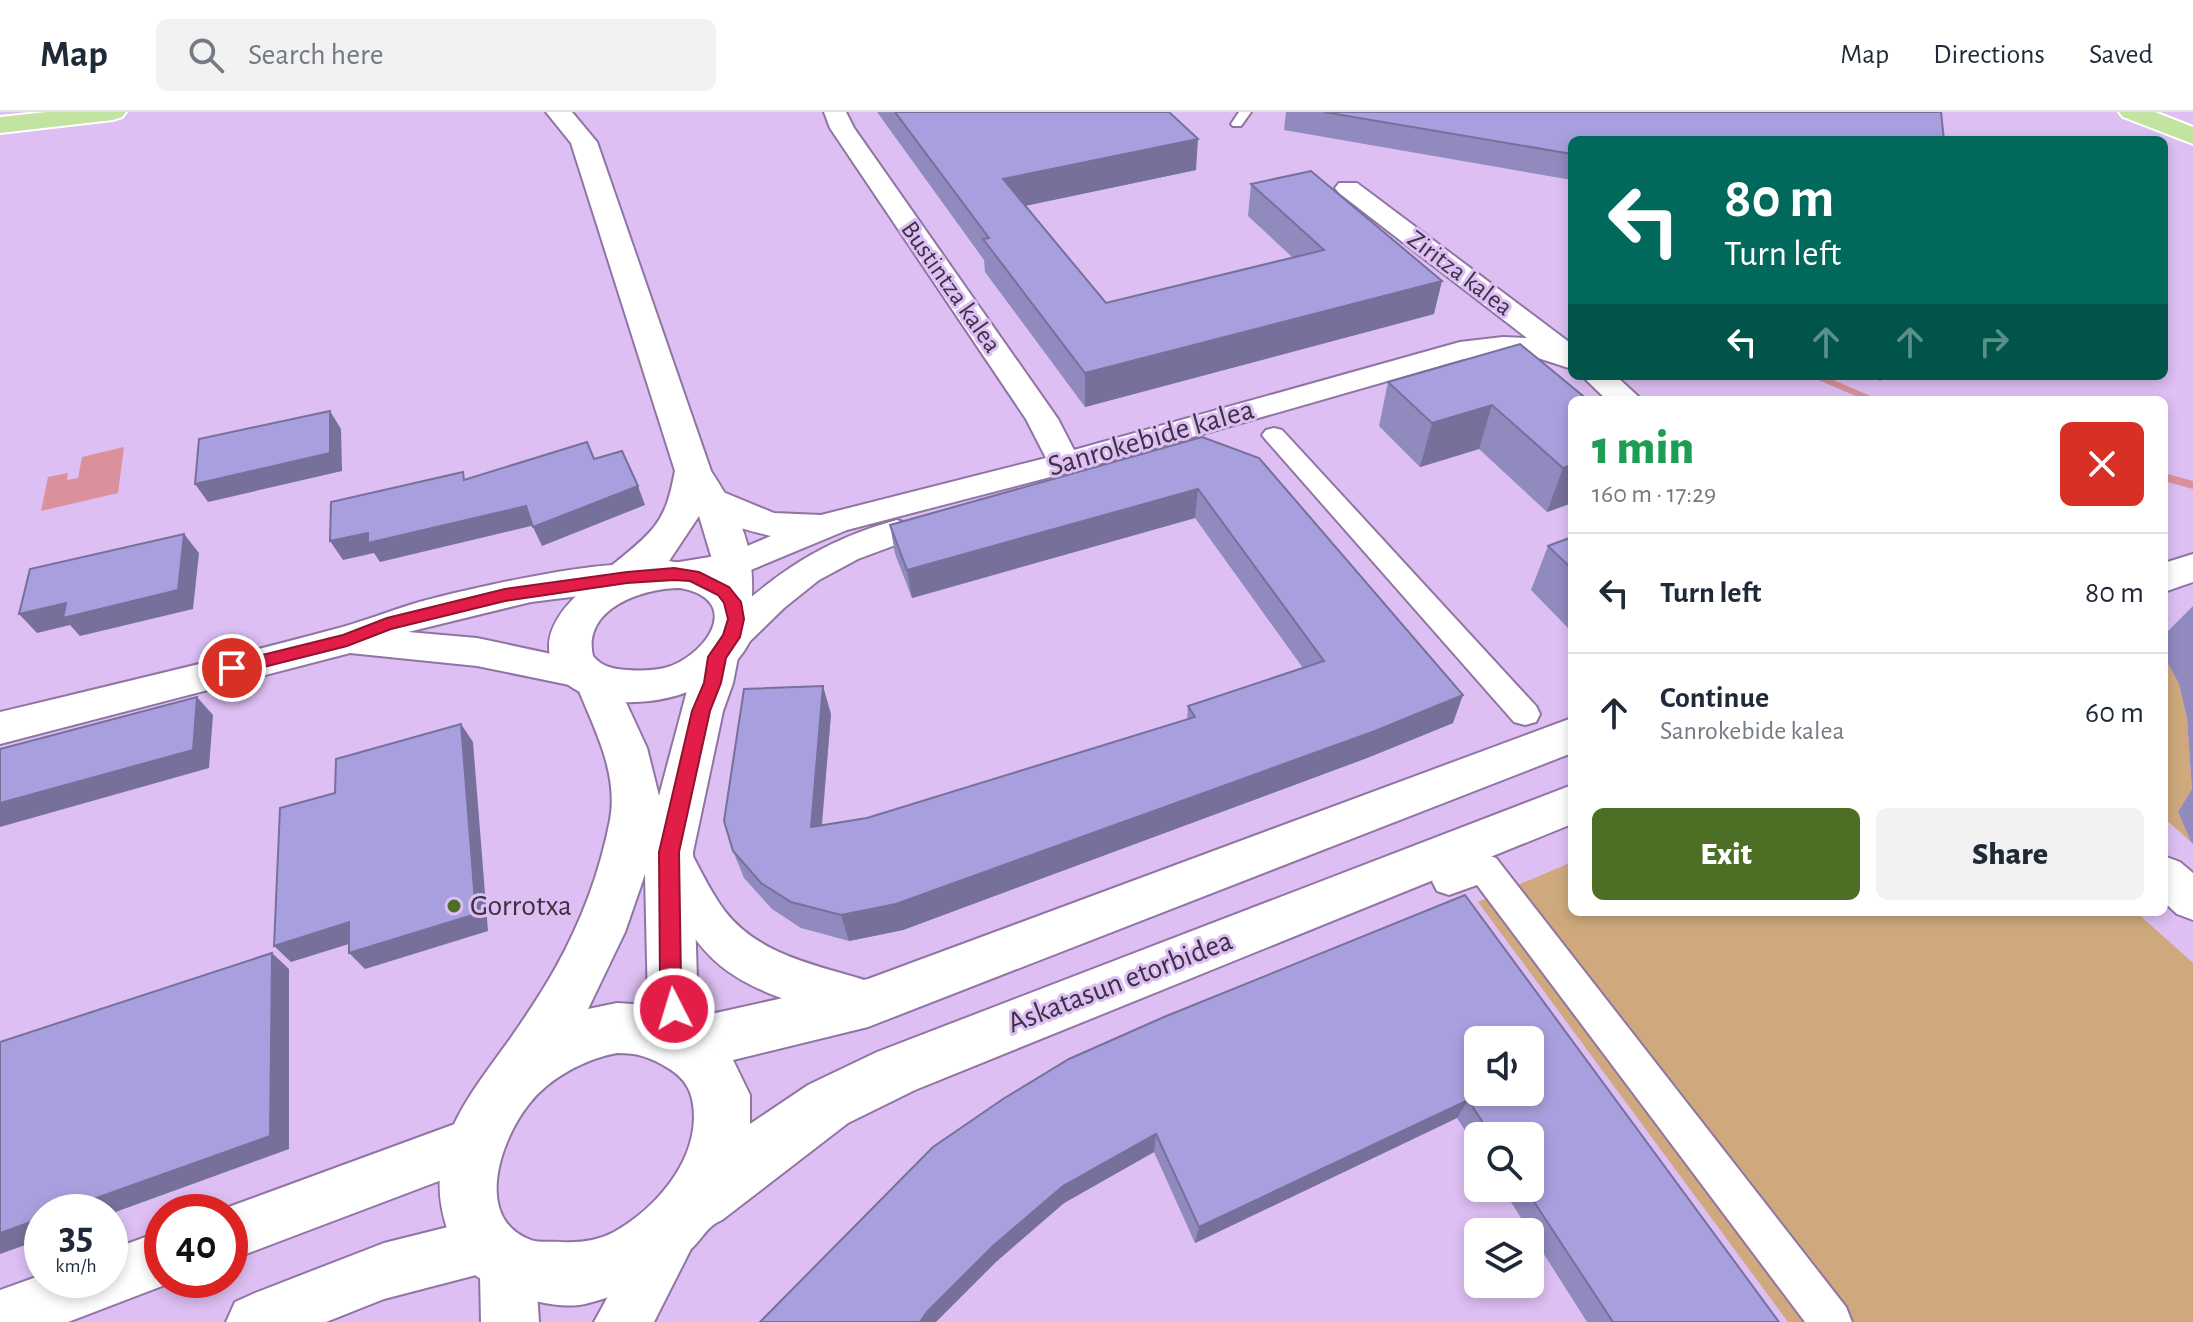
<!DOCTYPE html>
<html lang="en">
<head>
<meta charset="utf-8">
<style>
  :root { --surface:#fff; --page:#f2f2f3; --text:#1f2937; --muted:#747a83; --line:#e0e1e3; --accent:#4d6e25 }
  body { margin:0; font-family:"Alegreya Sans",sans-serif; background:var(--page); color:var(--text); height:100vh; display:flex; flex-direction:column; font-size:30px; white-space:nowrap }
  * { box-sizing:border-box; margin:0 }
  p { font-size:26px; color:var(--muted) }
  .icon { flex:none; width:44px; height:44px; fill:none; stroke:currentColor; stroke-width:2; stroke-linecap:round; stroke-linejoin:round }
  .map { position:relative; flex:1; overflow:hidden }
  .details { position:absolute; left:1568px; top:284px; width:600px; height:520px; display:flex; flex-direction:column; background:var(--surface); border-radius:12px; box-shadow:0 4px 12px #0003 }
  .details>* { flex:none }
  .guide { position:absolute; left:1568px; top:24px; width:600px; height:244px; border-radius:12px; box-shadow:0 4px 12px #0003; background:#00695c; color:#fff; overflow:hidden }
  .buttons { position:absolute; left:1464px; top:914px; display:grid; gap:16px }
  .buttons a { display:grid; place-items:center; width:80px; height:80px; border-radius:12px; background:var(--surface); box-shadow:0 4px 12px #0003; font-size:40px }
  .speed { position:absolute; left:24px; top:1082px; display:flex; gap:16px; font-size:40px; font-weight:700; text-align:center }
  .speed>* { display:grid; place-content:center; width:104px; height:104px; border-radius:50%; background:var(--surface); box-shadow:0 4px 12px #0003; line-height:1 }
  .speed small { font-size:20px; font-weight:400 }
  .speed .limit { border:12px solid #d22; background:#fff; color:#111 }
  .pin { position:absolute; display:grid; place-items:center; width:68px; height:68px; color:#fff; margin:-34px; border:4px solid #fff; border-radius:50%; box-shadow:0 2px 8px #0007 }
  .me { position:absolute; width:88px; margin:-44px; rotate:355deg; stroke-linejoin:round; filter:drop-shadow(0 0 6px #0008) }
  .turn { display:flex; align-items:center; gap:28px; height:168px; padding:0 24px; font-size:36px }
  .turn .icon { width:104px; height:104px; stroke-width:2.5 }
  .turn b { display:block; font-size:56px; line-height:68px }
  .lanes { display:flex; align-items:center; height:76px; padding:0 24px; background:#0003; justify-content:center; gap:40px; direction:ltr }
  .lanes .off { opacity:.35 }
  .round { display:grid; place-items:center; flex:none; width:84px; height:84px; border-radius:12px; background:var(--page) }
  .summary { display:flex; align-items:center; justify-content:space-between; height:136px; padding:0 24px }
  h1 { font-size:48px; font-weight:800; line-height:60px; color:#1e9e55 }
  .cta { display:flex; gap:16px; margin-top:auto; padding:16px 24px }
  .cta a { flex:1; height:92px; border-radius:12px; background:var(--accent); color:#fff; font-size:32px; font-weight:800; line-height:92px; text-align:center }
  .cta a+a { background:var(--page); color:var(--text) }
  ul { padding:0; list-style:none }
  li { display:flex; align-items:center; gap:24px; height:120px; padding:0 24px; border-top:2px solid var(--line) }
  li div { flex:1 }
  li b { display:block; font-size:30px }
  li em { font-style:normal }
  header { display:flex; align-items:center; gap:48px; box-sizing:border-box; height:112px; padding:0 40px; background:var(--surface); border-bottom:2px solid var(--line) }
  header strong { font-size:38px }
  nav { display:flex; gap:44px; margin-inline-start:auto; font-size:28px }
  .search { width:560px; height:72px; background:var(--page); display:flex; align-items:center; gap:20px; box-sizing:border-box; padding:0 28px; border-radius:12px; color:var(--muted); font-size:30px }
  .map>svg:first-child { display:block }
  .green { fill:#cfa97d }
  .water { fill:#da919b }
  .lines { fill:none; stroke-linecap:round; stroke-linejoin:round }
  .stream { fill:#da919b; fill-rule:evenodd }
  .service-casing { stroke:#9075a4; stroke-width:4 }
  .pedestrian-casing { stroke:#9075a4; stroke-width:4 }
  .minor-casing { stroke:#9075a4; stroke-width:4 }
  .tertiary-casing { stroke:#9075a4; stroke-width:4 }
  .secondary-casing { stroke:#9075a4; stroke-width:4 }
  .primary-casing { stroke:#fff; stroke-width:4 }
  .service { fill:#fff; fill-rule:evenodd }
  .pedestrian { fill:#fff; fill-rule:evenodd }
  .minor { fill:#fff; fill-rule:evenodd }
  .tertiary { fill:#fff; fill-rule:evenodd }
  .secondary { fill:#fff; fill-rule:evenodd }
  .primary { fill:#c3e3a0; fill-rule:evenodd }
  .wall { fill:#908abf }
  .shaded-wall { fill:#76709b }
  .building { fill:#a8a0de; stroke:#76709b; stroke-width:2; fill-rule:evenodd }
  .route { fill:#e11d48; stroke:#92132f; stroke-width:2 }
  .poi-dot { fill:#4d6e25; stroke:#ddbff3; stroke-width:3 }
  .labels { text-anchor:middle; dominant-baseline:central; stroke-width:6; stroke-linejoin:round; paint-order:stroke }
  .far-street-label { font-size:26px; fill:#3c3145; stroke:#ddbff3 }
  .street-label { font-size:30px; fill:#3c3145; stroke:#ddbff3 }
  .poi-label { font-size:30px; fill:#3c3145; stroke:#ddbff3; text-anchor:start }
</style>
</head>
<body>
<header>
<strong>Map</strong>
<div class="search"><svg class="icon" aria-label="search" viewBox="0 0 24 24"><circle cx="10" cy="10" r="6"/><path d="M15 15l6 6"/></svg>Search here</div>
<nav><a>Map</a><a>Directions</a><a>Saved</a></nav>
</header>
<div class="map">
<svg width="2193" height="1210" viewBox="0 0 2193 1210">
  <rect width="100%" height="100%" fill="#ddbff3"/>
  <path class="green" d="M2164,544L2179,572L2187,606L2192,677L2178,700L2191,730L2164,706Z
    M1572,750V800H2136L2193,851V1210H1788L1478,790Z"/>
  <path class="water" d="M124,335L118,381L41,399L48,365L68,361L67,368L78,366L82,345Z"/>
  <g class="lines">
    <path class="stream" d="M1809,264H1824L1880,288H1865Z
      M2164,361L2193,369V377L2164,369Z"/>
    <defs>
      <path id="service" d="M1239,0H1251L1241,14H1233L1231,12Z"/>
      <path id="pedestrian" d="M1274,316L1282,318L1536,594L1540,602L1536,610L1525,613L1514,610L1266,328L1262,323L1266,318Z
        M1484,742L1496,746L1846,1195L1852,1210H1805L1477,773L1449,783L1437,779L1432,769L1437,759Z"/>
      <path id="minor" d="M824,0H846L854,16L1058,307L1074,338L1460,230L1503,225L1527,226L1339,81L1335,76L1339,71H1357L1569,230L1572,257L1538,246L1517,243L1464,247L1077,358L847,418L734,465L674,474L659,467L656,473L643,476L531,490L408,520L477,526L598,552L603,562L598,572L584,576L477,554L350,541L0,632V600C112,573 224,547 335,517C362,510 389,499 416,491C451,481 637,436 658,459L661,453L728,442L771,424C747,418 708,410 694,388L699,380L711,377L723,380L774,401L821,403L1046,346L1026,307L830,16Z
        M1582,264H1616L1642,288H1607Z
        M897,408L909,412L914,420L909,428L858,447L819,468L784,496L744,535L731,539L718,535L712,525L718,515C774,462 821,429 897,408Z
        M669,722L684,727C697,751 708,776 724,798C763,849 829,854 885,875L892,891L885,907C880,908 873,913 868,913C854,913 834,903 820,899C708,865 697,840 647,740L654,727Z
        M2164,744L2180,750L2193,761V808L2177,802L2164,790Z
        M474,1005L492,1013L500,1031L492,1049L230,1148V1100H215Z
        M671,1096L690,1104L698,1123L654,1210H594L652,1104Z
        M484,1106L503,1114L506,1121L527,1128L535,1148L539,1210H481L480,1162L384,1187L326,1210H226L235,1190L255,1181L384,1131Z
        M162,1119V1168H178L68,1210H0V1178L42,1163V1168H110V1138Z"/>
      <path id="tertiary" d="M2193,442V470L2164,480V451Z
        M717,530L732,534L738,545L733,571L723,599L693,740L697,868L702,904L868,867L1572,606V641L868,915L733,948L750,983V1012L808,973L877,940L1572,673V712L915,978L848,1011L722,1108C707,1114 703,1126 692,1136C662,1162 624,1183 585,1192C555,1198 513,1185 486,1170C461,1156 458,1145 448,1119C420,1040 467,987 510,927C526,904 542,880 556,855C581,810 600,760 610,708C619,659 592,613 575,569L581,558L596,553L611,558L647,636L659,684L696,545L702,534ZM645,762L648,893L617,891L588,897L625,820ZM617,941C638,941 650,945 668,956C688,968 694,983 694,1006C693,1053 655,1097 614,1120C597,1129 579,1131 561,1130C552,1129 539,1131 531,1128C472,1106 501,1027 529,992C549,966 585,947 617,941Z"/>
      <path id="secondary" d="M546,0H572L597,30L711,359C739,402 754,431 752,483C752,496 758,505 754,518C729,604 552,617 549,536C548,487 626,451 654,415C667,399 671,379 675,359L571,31ZM699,404L715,457L669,449ZM680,476C741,487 711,538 671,554C657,559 641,559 627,558C613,557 602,555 593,544C582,497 642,476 680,476Z"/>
      <path id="primary" d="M47,0H126L122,5L113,8L0,21V5Z
        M2119,0H2155L2193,15V32L2123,5Z"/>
    </defs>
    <use href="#service" class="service-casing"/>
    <use href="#pedestrian" class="pedestrian-casing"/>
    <use href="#minor" class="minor-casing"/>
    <use href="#tertiary" class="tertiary-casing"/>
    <use href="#secondary" class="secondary-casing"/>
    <use href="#primary" class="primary-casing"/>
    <use href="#service" class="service"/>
    <use href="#pedestrian" class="pedestrian"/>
    <use href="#minor" class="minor"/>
    <use href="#tertiary" class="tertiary"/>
    <use href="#secondary" class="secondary"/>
    <use href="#primary" class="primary"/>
  </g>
  <path class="wall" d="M877,0H1169L1196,58L1025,94L1106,191L1292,145L1248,104L1251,72L1434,202L1085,295L985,160L984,148Z
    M1286,0H1941L1572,28V68L1284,18Z
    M1870,264H1887L1880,269Z
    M1388,270L1588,288L1572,391L1547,400L1479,337L1420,355L1379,314Z
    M1202,325L1453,611L1367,646L903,818L849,829L801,816L772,797L744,766L733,739L831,602L822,714L867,706L1187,608L1188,594L1303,556L1195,406L912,486L895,442L890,413Z
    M1572,425V520L1531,478L1548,434Z
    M2193,494V732L2191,730L2178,700L2192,677L2187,606L2179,572L2164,544V523Z
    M1465,783L1779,1210H1587L1502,1076H1530V1024H1478V1039L1457,1006L1195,1131L1154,1040L1064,1091L997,1149L760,1210Z"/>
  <path class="shaded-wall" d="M1198,27L1196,58L1005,98L1003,67Z
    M1442,169L1434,202L1085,295V261Z
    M1492,293L1479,337L1420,355L1432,311Z
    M330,299L341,317L342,359L208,390L195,372Z
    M1572,353V391L1547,400L1563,356Z
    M638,374L645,393L542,434L533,415Z
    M1198,377L1195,406L912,486L907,458Z
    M526,394L535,413L380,450L374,441L343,448L330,429L368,421Z
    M184,422L199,441L193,497L80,524L70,513L37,521L19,502Z
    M823,574L831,602L819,742L811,715Z
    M1463,583L1453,611L1367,646L903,818L849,829L841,803Z
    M197,585L213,603L209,656L0,715V691Z
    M461,612L473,630L488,819L365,857L349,841Z
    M349,810L365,827L291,850L274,834Z
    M272,841L289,857V1037L110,1102V1100H57Z
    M1468,988L1457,1006L1195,1131L1199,1115Z
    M1156,1022L1154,1040L1064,1091L997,1149L936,1210H920L927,1200L993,1134L1063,1074Z
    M42,1106V1127L0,1142V1121Z"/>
  <path class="building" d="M895,0H1169L1198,27L1003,67L1106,191L1324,138L1251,72L1311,59L1442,169L1085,261L983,127L989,126Z
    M1324,0H1941L1944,28H1572V42Z
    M1520,232L1588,288H1572V353L1563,356L1492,293L1432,311L1388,270Z
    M330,299V341L195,372L199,327Z
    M1202,325L1259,346L1463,583L1375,619L896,792L841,803L791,790L761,771L733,739L724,709L744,577L823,574L811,715L867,706L1195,605L1188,594L1324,549L1198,377L907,458L890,413Z
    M587,330L594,347L622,339L638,374L533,415L526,394L368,431V421L330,429L331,390L463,360L464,368Z
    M184,422L178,478L63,506L66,491L19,502L30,457Z
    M1572,425V457L1548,434Z
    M197,585L193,638L0,691V637Z
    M461,612L476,802L349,841V810L274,834L280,696L335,681L336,647Z
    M1465,783L1779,1210H1613L1525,1076H1530V1024H1492L1468,988L1199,1115L1156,1022L1063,1074L993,1134L927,1200L920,1210H760L933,1035L1003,987L1069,947L1164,905ZM1478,928H1530V980H1478Z
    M272,841L270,1024L57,1100H42V1106L0,1121V930Z"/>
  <path class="route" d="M674,456L699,460L729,475L741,490L744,507L740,525L726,546L721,571L710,599L679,740L681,868L685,897L682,904L674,907L666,904L660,868L659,740L692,599L704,571L708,545L723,523L728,507L724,491L718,483L690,469L674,468L627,471L505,489L391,517L347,534L232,563L223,556L226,552L343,523L387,506L505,477L627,460Z"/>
  <circle class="poi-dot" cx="454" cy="794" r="8"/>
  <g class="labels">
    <g class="far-street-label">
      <text transform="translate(1460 161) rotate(37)">Ziritza kalea</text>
      <text transform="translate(951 175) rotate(55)">Bustintza kalea</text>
    </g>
    <g class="street-label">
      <text transform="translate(1151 326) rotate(-16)">Sanrokebide kalea</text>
      <text transform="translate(1120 870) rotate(-21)">Askatasun etorbidea</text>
    </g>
    <g class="poi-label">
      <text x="470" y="794">Gorrotxa</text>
    </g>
  </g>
</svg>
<div class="buttons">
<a><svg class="icon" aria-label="sound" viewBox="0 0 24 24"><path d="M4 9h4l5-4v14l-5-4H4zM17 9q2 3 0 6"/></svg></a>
<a><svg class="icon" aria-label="search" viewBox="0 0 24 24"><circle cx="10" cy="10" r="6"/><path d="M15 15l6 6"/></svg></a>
<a><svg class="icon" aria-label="layers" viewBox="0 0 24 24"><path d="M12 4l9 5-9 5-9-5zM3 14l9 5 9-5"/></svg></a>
</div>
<div class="speed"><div>35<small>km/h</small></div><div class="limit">40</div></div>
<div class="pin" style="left:232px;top:556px;background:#d93025"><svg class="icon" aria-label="arrive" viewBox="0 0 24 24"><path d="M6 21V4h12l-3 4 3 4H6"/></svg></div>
<svg class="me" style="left:674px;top:897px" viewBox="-20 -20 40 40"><circle r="17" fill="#e11d48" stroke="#fff" stroke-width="3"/><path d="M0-11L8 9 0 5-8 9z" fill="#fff"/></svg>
<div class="guide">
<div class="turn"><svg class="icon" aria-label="left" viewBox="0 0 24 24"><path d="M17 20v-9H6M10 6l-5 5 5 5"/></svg><div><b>80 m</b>Turn left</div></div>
<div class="lanes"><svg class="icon" aria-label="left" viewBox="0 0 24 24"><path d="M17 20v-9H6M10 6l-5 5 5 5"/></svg><svg class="icon off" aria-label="ahead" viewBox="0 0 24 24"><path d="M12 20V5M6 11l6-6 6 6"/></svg><svg class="icon off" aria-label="ahead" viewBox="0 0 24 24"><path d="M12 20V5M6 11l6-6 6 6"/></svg><svg class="icon off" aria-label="right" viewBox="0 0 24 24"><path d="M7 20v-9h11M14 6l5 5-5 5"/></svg></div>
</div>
<section class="details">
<div class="summary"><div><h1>1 min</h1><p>160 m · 17:29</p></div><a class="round" style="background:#d93025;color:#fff"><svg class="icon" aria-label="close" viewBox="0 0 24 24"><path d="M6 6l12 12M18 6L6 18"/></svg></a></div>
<ul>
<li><svg class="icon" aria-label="left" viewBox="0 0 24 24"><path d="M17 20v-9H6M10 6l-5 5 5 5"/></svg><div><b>Turn left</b></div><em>80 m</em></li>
<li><svg class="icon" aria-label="ahead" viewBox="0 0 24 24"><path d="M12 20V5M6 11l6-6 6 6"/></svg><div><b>Continue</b><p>Sanrokebide kalea</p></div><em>60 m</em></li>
</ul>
<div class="cta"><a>Exit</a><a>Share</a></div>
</section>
</div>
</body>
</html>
